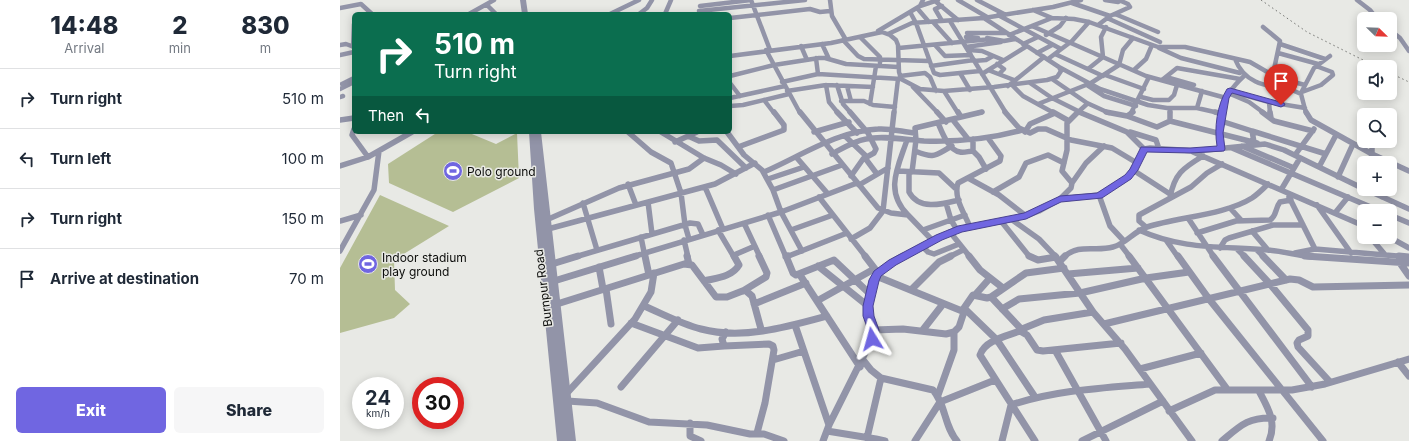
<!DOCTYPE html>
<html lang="en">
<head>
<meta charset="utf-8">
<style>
  :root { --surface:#fff; --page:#f6f6f7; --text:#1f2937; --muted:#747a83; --line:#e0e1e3; --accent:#7066e1 }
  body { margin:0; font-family:Inter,sans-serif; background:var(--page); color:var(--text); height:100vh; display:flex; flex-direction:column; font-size:15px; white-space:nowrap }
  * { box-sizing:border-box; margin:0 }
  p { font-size:13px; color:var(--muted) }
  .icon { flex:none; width:22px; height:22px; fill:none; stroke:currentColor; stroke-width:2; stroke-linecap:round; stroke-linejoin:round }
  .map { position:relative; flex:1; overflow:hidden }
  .details { display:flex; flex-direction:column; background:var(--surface); width:340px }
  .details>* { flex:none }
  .hud { position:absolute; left:12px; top:12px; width:380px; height:122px; border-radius:6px; box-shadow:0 2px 10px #0003; background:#0b6e4f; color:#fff; overflow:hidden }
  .needle { width:26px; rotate:113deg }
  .tools { position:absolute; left:1017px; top:12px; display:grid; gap:8px }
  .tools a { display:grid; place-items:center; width:40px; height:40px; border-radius:6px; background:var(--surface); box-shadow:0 2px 10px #0003; font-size:20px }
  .speed { position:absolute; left:12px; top:377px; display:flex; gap:8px; font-size:20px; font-weight:700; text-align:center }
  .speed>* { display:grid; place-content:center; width:52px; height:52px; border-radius:50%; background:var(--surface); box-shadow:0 2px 10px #0003; line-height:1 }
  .speed small { font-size:10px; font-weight:400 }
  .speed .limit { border:6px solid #d22; background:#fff; color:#111 }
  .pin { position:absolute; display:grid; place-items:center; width:34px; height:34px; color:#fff; margin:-41px -17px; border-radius:50% 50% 50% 0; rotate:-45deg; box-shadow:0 0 4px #0007 }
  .pin .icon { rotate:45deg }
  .me { position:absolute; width:44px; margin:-22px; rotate:352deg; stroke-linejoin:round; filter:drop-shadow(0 0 3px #0008) }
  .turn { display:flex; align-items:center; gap:14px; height:84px; padding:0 16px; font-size:18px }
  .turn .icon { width:52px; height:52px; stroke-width:2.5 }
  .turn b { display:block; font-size:28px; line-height:34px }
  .then { display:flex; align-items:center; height:38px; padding:0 16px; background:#0003; gap:8px; font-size:15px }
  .eta { display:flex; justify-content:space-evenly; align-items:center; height:68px; text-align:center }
  .eta b { font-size:24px; font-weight:800; line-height:28px }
  .cta { display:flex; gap:8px; margin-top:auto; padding:8px 16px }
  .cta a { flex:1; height:46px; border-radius:6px; background:var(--accent); color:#fff; font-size:16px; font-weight:800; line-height:46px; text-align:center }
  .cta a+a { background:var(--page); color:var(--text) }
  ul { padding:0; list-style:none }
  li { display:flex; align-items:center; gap:12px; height:60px; padding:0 16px; border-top:1px solid var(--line) }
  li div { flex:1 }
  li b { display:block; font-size:15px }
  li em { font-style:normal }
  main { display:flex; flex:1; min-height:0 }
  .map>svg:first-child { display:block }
  .green { fill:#b5be94 }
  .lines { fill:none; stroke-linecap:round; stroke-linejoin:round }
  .minor-far2 { stroke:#9294a8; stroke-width:4.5 }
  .minor-far1 { stroke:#9294a8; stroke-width:5.5 }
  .minor { stroke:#9294a8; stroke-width:7 }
  .tertiary { fill:#9294a8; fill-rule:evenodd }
  .rail { stroke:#727370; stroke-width:1; stroke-dasharray:1.5 3; stroke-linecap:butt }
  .route { fill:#7066e1; stroke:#494292 }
  .labels { text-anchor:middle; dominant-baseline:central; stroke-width:3; stroke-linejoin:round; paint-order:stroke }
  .poi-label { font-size:12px; fill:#0c0d0b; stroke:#e8e9e5; text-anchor:start }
  .street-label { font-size:12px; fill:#0c0d0b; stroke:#e8e9e5 }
</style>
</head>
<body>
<main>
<section class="details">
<div class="eta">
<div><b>14:48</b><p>Arrival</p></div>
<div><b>2</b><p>min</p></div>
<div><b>830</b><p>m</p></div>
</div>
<ul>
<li><svg class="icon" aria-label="right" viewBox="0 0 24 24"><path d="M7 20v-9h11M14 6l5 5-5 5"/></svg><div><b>Turn right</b></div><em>510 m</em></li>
<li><svg class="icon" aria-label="left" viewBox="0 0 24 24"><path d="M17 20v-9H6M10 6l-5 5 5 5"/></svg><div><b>Turn left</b></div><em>100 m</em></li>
<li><svg class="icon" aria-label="right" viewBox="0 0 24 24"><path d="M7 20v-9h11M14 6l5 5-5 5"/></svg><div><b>Turn right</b></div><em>150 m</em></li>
<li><svg class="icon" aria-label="arrive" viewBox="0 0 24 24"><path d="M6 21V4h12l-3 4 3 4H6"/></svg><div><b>Arrive at destination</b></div><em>70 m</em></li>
</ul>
<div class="cta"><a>Exit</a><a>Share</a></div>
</section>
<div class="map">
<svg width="1069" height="441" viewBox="0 0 1069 441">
  <rect width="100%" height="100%" fill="#e8e9e5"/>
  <path class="green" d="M98,132H127L156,144L177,133L179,178L113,212L49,183L48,164Z
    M40,195L109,226L54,260L55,290L70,304L54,318L0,333V268Z"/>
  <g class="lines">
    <path class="minor-far2" d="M411,0L430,50
      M490,0L492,16L506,40
      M618,0L647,17
      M637,0L664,14
      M765,0L778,2L782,0
      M1017,0L1030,10L1037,19
      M595,1L618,20
      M732,3L770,16
      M147,5L156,14
      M360,6L411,0
      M580,6L598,0
      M602,6L595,9L602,21
      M0,8L21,4L32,14
      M577,8L589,22
      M693,10L712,18L734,19L749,22L818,47H845L910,62L929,73L943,78L952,90L961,94L966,113
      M359,11L465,0
      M570,12L576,23L594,73L600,75L640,71
      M129,14L154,0
      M270,14L299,0
      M299,14L307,8L312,0
      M325,14L331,0
      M775,14L818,32
      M658,15L721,49
      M390,18L470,9L480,12L490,11
      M767,18L820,42
      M610,21L666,113
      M593,22L612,43
      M758,25L770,16L790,7L788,4L781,1
      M692,26L806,76L886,98
      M923,27L940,41L933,74
      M1050,30L1060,38L1069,51
      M538,31L580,6L583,0
      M627,33H665
      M548,34L572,23L644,18
      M669,35L712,18
      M706,35L720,26L726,18
      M520,37L540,57V63
      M626,37L638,38
      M647,38L664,41L675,39
      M503,40L518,56L524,59L589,61
      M482,44L489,59
      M683,44L698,37
      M940,44L985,59
      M0,45L6,44L14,47
      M595,45L605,56L631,55
      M461,46L467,60
      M13,47L14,24
      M626,47L661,42
      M559,48L651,39
      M819,48L841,58L900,73
      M426,50L460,113
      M629,50L642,51L663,60
      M697,53L712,45
      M938,53L978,64
      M715,54L763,76
      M0,55L14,52
      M390,56L491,43L542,32L550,35L556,40L558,45L559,72L561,79L580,89L604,91L654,87L707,80L717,77L721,71L719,67L644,18L713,7L741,0
      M476,58L478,74
      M708,59L732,41L749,22
      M895,59C905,85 928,86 952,90
      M634,61L646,60L653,56
      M657,64L664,69L659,74
      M591,66L634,60
      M719,67L760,89L808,105L827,108H857L879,113
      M748,69L763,57L761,37L766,27
      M795,69L806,59L812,45
      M648,70L674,80
      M620,73L630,90
      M642,74L687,46
      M765,75L804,89
      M390,76L434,65L479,58H485L506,64L558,67
      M560,76L585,73L590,77L596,91
      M826,77L854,85
      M712,79L747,103L769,113
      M822,80L837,68L900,79
      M946,80L965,85
      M442,82L478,74L561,79
      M390,83L400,96
      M690,83L712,98L742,113
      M2,84L14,78
      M486,85L489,102L498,113
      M497,85L503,104L511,113
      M672,85L683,96L714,113
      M747,85L764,96L796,106
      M507,86L511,101
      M668,86L704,57
      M573,87L598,113
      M0,89L14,82
      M447,91L486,85L533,87
      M604,91L618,113
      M962,92L981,85L993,75L992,72L976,66
      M888,93L909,102L924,113
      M961,93L974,68L990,56
      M900,94L929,102L965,108
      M0,97L3,96
      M801,97L813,100H829L834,95L837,85
      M390,98L445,86
      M424,100L434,113
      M501,101H524L533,105L555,107
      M929,102L930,113
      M530,104L536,66
      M698,104L751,83L779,65L783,50L793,38
      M390,106L403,105L449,94
      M830,108V113
      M857,108L862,91
      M554,113L558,79
      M638,113L642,112
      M737,113L747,104
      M791,113L809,77
      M882,113C885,97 892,87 904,76"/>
    <path class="minor-far1" d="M460,112L538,208L551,213L568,215L593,241
      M497,112L517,133
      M510,112L528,133L536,149L534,153L523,159L511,176
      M597,112L606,122
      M618,112L621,117
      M665,112L679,128L690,133L698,129H706L731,140L772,148L797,163
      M713,112L729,121
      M739,112L787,132L804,149
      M766,112L787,116L793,112
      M875,112L883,114
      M922,112L934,121L973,131
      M930,112L931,118
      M966,112L971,120L1032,154L1069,171
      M787,116L817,127L830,121V112
      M0,120L14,118
      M613,120L628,139
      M830,121L917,143
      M881,121L912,131L914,142
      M598,123C602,132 608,150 620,152C624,153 629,151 633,151
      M14,129L12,135L28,157
      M912,131L986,154
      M288,132L311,152L331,163L341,193L345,225L349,239
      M321,132L364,158L381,165L396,174
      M387,132L404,155L422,170L433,190L441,212L462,251
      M474,132L509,122
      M685,132L690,124L715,113
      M790,132L816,140L819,149
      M348,136L359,141L377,140L406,168
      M506,137L527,157
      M633,139V151L639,157L646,169
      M567,140C558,167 544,191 568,215
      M335,142L357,132
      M902,146L954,168
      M398,147L444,130V125L434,112
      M892,148L1040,211
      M881,149L880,128L882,112
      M575,151C595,159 594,156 612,146
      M853,152L1024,226
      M492,154C503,148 514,141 526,139C544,135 565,140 584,141C617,142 650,139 682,130
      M955,155L974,129
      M457,158L488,194
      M525,158L537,174
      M1029,163L1032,154V141
      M0,166L28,157L72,132
      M979,167L996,135
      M793,170L830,194
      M558,171L599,173L615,188
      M424,172C461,156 497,131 538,129C550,128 563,132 575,133
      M569,172V192C579,211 603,204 619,200
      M572,172L576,140L575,128L642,112
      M1050,175L1054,164
      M998,177L1013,144
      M628,178L659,195L686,216
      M428,179L464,167
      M732,183L746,163L764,146
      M288,184L296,205
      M519,185L548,168
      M365,187L383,229
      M1021,187L1024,178
      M1025,189L1069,209
      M433,190L502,165
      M941,190L960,158
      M653,192L679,177L686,163L708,155L724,163
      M759,195L770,226L784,241
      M479,197L526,257
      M949,197L975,249
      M1042,197L1045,189
      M830,198C834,174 843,168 863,156
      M720,199L731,188L732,183L722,171L727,150V123L738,112
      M308,202L312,234
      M243,203L257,250
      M606,203L611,220L617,230
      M977,205L1011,253
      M890,208L901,220
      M995,213L1008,197
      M428,215L446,257
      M1050,215L1069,223
      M848,218L874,257
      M671,219L699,239L716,257
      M0,221L21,215
      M204,221L279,188L349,169L364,158
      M661,221L689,256L692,257
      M404,223L420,257
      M630,227C625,214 613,198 618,183L660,161L661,156L648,138
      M806,227L799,221V215L851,187L867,173L882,164
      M208,229L375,184L415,163
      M378,230L394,257
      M451,230L493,215
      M583,230L625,215
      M799,230C842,250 883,246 928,250C944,251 958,256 974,257
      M912,231L928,250
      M610,232L630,257
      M857,233L896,221L930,220C937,216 935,208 940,202L951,200
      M301,237L305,257
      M1030,237L1047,257
      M1049,237L1069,248
      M511,239L530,228L543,211L554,112
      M344,240L348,257
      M826,240L838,257
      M780,244L790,257
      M582,246L588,252L594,254L619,244
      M880,248L885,240L889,238L933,225H963
      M898,250L905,257
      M917,250L924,257
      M0,251L34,190L39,151
      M955,253L975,249L1069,257
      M394,255L415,246
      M235,257L350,223L358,224L363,235
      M292,257L441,212L517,183
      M446,257L507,233
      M561,257L599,237L621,229L686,216L699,211L720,199L759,195L788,177L804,149L810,148L856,151L925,144L944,150L1024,189
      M609,257L623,250
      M724,257C739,243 755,252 773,247C786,244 794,231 807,227C838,217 885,215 912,198C918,194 923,189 928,184"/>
    <path class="minor" d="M305,256L309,275
      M347,256L349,264
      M446,256L453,273L456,275L494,260L531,295
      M525,256L538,273
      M629,256L640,270L663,288
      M689,256L698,260L716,257
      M715,256L753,312L785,349L852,441
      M789,256L887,389
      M838,256L869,299L983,441
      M873,256L972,387
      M904,256L930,284L968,330V336L959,340L957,343L958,347L990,382
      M923,256L946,280
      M965,256L1069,263
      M1059,256L1069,257
      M446,257L448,256
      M720,261L725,256
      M1060,263L1069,276
      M212,264L238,256
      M478,266L528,306
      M259,267L263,289
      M728,274L798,268
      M460,275L520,367
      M536,276L622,311L633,295L647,298L651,297L686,273L724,268
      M214,281L296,256
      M364,281C376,278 392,277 399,265L394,256
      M266,289L271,324
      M571,290L599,262L611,256
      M403,291L426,277L427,273L419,256
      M635,295L650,278
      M651,297L684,332
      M477,301L534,269
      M217,304L344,264L352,265L376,297H387L405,290L412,296L421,329
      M414,304L466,283
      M304,306C323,314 341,324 361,329C402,340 447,327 487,316
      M662,309L679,299L740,293L806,278L849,272
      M291,323L358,348L384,346
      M764,324L950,279L959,280L973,287L1069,285
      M455,325L489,425
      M682,329L704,320L753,312
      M534,330L563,329L606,334L614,332L619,327L625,309L657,340L695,397
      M582,331L603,304
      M386,332L382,339L384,346L429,344L433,346L434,350L425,403L417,433
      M715,350L766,441
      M433,360L464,351
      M523,360L531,370L541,378L593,390C606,405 604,426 617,441
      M1058,362L1069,376
      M800,369L861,353
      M281,387L338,320
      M919,391C928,408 937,422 929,441
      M226,394L295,319L311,292L314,273
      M598,395L614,350V332
      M227,401L257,403L309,422L367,425L410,434H424L444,441
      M829,411L875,390H952L985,384L1069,359
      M350,423V436L361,441
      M487,431L536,439
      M527,438L541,378
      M483,441L489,425L532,339C535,326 531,327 528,315C527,309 529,303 530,297C536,272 541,268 563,256
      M535,441L536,439L545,441
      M575,441L600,402L655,380
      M662,441L671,405C716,390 763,388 810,384
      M695,441L640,355C645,340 667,336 680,331L687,335L697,350L703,351L781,343
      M742,441L823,401
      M882,441C900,426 908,417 933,418"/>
    <path class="tertiary" d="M180,0H186L188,14H182Z
      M189,132H201L236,441H217L194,209Z"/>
    <path class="rail" d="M921,0L967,32L1037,67
      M1050,73L1069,82"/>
  </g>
  <path class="route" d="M890,88L944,103L945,105L941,107L892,93L889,98L883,133L885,149L884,151L850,153L807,152L798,170L791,179L762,198L721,202L686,219L622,232L602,240L556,265L541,276L539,281L533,306L534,316L539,330L536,343L532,344L529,343L527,339L528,330L523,316V306L529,280L534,271L549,260L596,235L618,226L684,213L720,196L757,193L785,175L790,169L801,147L850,148L877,146C874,128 877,105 887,89Z"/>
  <defs>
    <symbol id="stadium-disc" viewBox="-11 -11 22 22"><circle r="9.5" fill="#7066e1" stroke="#e8e9e5"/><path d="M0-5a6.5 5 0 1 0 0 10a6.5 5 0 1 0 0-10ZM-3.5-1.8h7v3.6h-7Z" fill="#fff"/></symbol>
  </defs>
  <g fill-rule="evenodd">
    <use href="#stadium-disc" x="102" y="160" width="22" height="22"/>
    <use href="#stadium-disc" x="17" y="253" width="22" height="22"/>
  </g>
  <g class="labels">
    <g class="poi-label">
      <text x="127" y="171">Polo ground</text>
      <text x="42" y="257">Indoor stadium<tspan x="42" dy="14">play ground</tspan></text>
    </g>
    <g class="street-label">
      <text transform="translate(203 288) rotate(-97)">Burnpur Road</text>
    </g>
  </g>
</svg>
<div class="tools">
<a><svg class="needle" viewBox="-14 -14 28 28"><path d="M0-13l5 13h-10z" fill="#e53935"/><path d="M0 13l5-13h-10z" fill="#747a83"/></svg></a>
<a><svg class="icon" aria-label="sound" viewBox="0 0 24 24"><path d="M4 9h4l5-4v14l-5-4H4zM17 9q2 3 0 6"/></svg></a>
<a><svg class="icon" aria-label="search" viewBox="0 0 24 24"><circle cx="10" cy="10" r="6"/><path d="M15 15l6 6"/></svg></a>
<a>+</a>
<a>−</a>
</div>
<div class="speed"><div>24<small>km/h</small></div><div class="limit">30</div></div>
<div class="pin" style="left:941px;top:105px;background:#d93025"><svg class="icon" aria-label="arrive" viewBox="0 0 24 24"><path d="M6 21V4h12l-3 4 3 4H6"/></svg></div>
<svg class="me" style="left:532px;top:339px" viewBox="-20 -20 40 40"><path d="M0-17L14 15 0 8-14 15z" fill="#7066e1" stroke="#fff" stroke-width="4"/></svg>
<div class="hud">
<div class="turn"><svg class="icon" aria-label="right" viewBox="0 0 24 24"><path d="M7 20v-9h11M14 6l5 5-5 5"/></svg><div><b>510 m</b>Turn right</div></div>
<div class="then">Then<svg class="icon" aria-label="left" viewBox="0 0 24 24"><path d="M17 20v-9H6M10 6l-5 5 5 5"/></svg></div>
</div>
</div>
</main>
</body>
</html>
